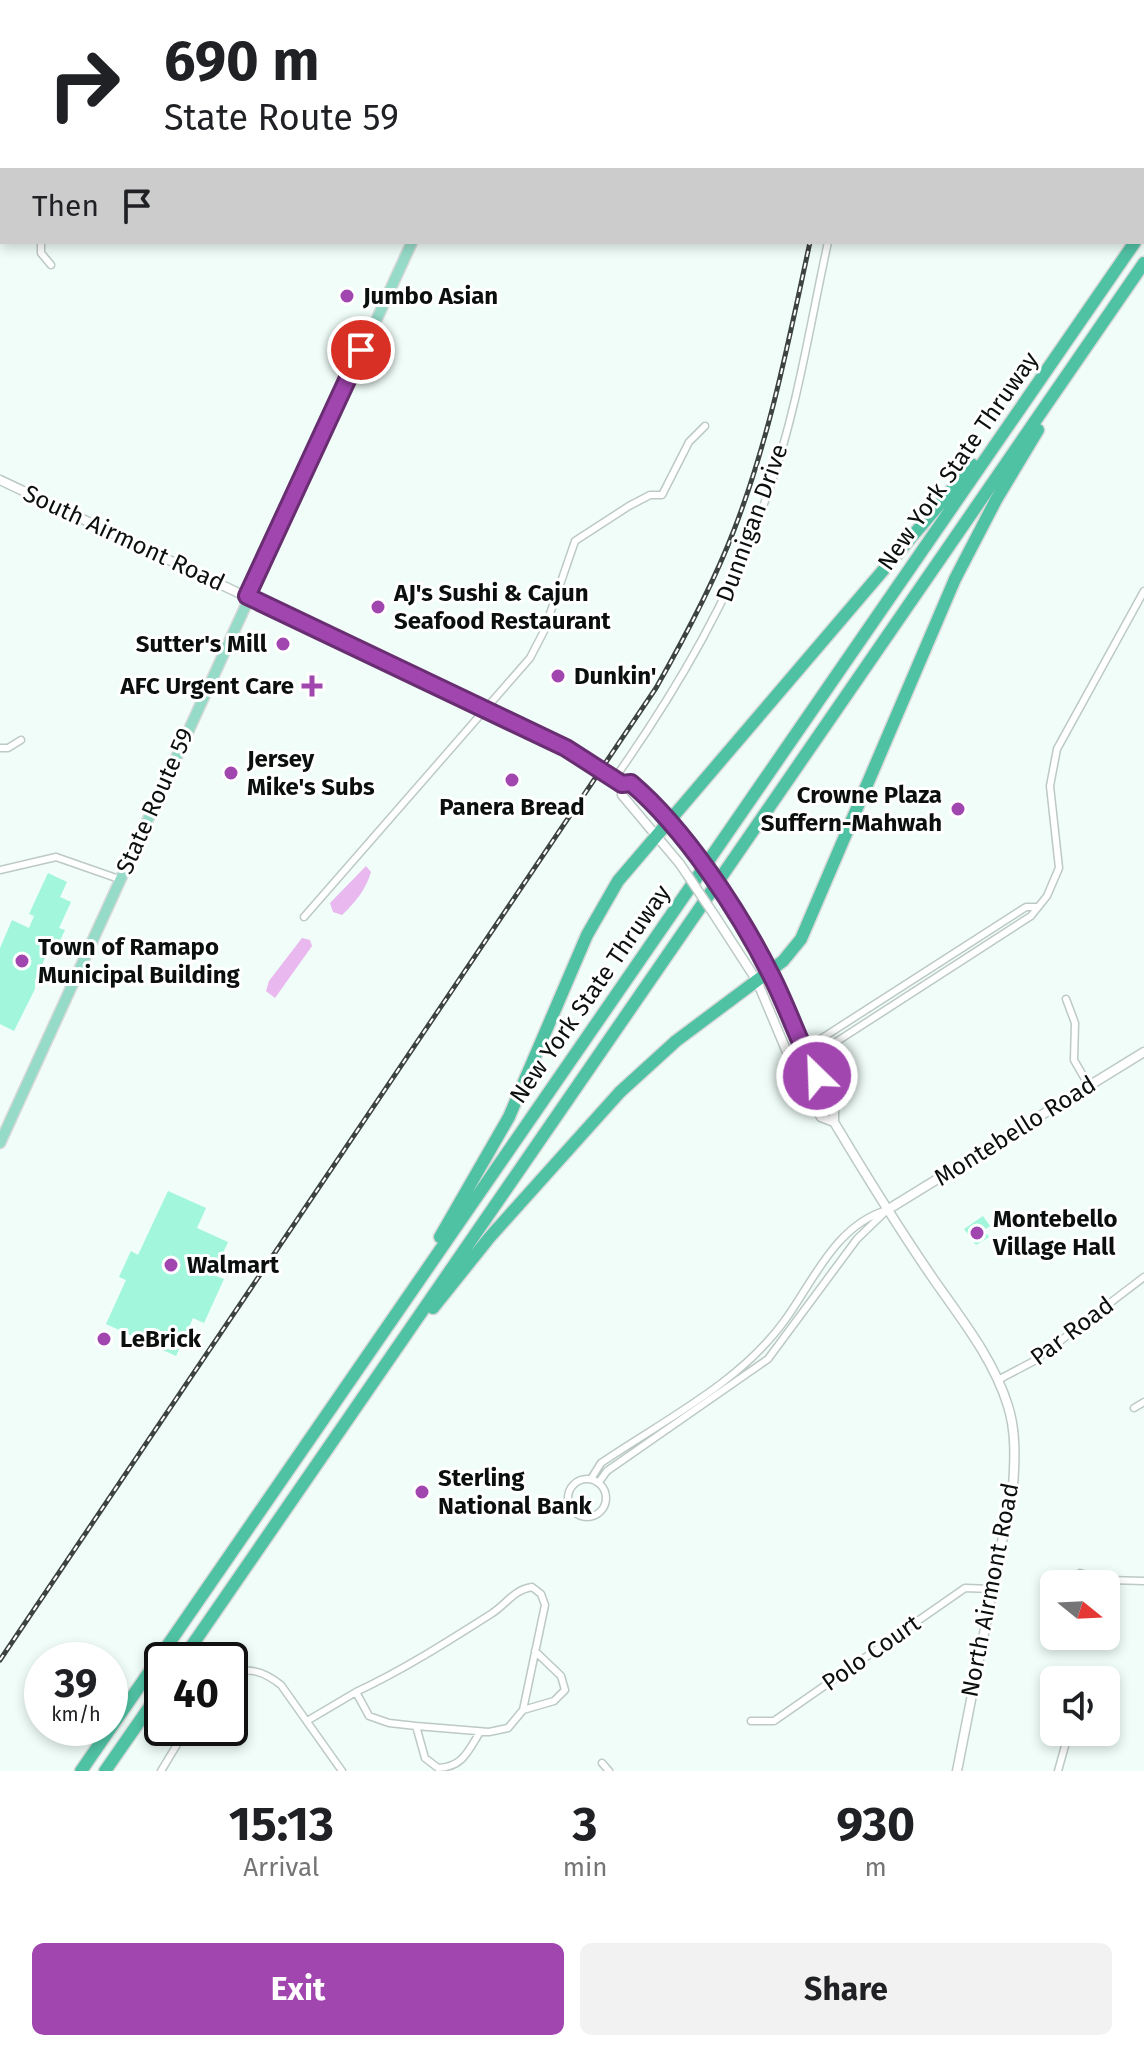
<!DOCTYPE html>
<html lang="en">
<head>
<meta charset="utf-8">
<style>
  :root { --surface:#fff; --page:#f2f2f2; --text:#202124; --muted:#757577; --accent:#a145af }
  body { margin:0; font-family:"Fira Sans",sans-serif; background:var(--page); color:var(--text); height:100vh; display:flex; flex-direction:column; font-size:30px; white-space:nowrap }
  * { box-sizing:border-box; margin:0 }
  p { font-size:26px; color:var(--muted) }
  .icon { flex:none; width:44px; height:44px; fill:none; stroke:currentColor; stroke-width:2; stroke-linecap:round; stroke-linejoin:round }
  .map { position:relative; height:1771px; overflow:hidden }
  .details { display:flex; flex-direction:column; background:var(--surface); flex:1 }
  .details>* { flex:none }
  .guide { position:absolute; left:0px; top:0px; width:1144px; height:244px; box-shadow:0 4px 12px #0003; background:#fff; color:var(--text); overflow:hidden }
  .needle { width:52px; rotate:108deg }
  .controls { position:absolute; left:1040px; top:1570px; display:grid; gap:16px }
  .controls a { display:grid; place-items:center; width:80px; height:80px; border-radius:12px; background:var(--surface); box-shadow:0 4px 12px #0003; font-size:40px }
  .speed { position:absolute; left:24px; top:1642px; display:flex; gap:16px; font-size:40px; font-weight:700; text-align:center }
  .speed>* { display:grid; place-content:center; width:104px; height:104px; border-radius:50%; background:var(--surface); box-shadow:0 4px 12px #0003; line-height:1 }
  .speed small { font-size:20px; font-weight:400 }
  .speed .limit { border:4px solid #111; border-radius:12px; background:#fff; color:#111 }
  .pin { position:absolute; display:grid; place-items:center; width:68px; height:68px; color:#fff; margin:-34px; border:4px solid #fff; border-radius:50%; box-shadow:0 2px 8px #0007 }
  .me { position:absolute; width:88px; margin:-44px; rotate:336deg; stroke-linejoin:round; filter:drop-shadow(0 0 6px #0008) }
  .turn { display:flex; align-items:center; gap:28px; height:168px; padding:0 32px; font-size:36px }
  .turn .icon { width:104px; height:104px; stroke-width:2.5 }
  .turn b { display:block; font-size:56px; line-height:68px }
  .then { display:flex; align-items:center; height:76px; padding:0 32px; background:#0003; gap:16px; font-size:30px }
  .eta { display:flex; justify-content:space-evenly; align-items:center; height:136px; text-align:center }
  .eta b { font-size:48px; font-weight:700; line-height:56px }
  .cta { display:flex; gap:16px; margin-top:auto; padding:16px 32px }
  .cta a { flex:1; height:92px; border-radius:12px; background:var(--accent); color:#fff; font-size:32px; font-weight:700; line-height:92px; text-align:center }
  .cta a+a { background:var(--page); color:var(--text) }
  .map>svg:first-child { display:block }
  .water { fill:#e8b8ee }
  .building { fill:#a2f6dc }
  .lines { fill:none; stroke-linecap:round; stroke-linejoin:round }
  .minor-casing { stroke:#bcc9c4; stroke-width:9 }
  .tertiary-casing { stroke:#bcc9c4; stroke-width:11 }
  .primary-casing { stroke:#d8d9d8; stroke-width:13 }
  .motorway-casing { stroke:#d8d9d8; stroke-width:15 }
  .minor { stroke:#fff; stroke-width:6 }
  .tertiary { stroke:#fff; stroke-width:8 }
  .primary { stroke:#96dac8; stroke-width:10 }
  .motorway { stroke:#50c2a4; stroke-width:12 }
  .rail-casing { stroke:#3c4340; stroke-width:5 }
  .rail { stroke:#fff; stroke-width:2; stroke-dasharray:6; stroke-linecap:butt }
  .tertiary-bridge-casing { stroke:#bcc9c4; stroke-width:11; stroke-linecap:butt }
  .tertiary-bridge { stroke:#fff; stroke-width:8 }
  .route-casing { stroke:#692d72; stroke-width:20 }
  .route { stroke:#a145af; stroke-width:14 }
  .poi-dot { fill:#a145af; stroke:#fff; stroke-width:3 }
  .labels { text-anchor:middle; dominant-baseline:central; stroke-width:6; stroke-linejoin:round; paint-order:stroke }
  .poi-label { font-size:24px; font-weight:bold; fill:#0b100e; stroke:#fff; text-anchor:start }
  .street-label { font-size:24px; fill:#0b100e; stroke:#fff }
</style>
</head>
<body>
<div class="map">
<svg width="1144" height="1771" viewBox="0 0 1144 1771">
  <rect width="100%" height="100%" fill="#f0fdf8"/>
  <path class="water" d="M366,866L371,872C366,889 355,903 342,915L333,912L330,903Z
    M302,938L310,940L312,946L275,998L266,991L269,981Z"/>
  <path class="building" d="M48,873L67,882L60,897L71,902L59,928L65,930L59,943L53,940L35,980V989L14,1031L0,1024V948L12,920L29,928L34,916L29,914Z
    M168,1191L206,1208L197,1228L228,1242L213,1275L224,1279L204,1323L193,1318L176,1356L106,1324L126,1280L119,1277L131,1251L138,1255Z
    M983,1216L990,1226L984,1230L989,1237L976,1245L964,1229Z"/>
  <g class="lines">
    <defs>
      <path id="minor" d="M312,0L319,2
        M504,0L512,2
        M776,0L781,1
        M15,2L17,0
        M193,2L194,0
        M355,2L356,0
        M440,2L441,0
        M448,2L453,0
        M0,19L2,16
        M1142,60L1144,61
        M0,136L2,138
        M41,242V253L51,265
        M0,748H8L21,740
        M615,778C679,687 732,595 769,490C797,411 810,324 828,242
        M0,870L56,857L119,879
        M304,917L530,658L544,631L575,541L629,506L650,495H662L689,442L705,426
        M1066,999L1075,1023L1074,1060L1089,1086
        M813,1051L816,1042L1026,907H1037
        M790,1059L813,1051L820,1052L836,1042L1031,916L1047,896L1059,868L1050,786L1057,749L1144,591
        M998,1380L1034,1361L1144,1277
        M1134,1408L1144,1402
        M568 1498a19 19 0 1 1 38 0a19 19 0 1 1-38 0Z
        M591,1479L601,1463C664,1420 740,1383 785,1320C814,1280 836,1225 887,1210
        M599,1482L607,1471L768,1359L857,1239L887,1210
        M1080,1573L1108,1580L1144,1581
        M230,1675C249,1665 266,1673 281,1685L342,1771
        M523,1710L554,1701L565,1690L561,1676L535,1651
        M307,1721L356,1692L369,1716L389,1723L416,1726L489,1732L508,1728L523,1710L545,1605L541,1594L532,1587C513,1590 507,1604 491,1614C447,1642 403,1670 356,1692
        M751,1721H774L965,1588L992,1589
        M416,1726L425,1758L438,1768C463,1767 468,1751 480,1732
        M602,1763L609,1771
        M161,1771L187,1728
        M1058,1771L1068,1735"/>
      <path id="tertiary" d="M111,0L113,2
        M0,480L566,748L622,784L631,783L670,820L693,854
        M622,784V795L680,864
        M727,902L770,972L808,1060L834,1110V1122C865,1174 896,1224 930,1274C958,1315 993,1357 1008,1406C1016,1431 1015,1459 1013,1486L957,1771
        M715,916L757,981L797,1076L821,1117L834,1122
        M887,1210L1144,1052"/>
      <path id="primary" d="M516,2L517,0
        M0,1143L412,242"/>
      <path id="motorway" d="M1142,232L1144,229
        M440,1237L509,1117L587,935L618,881L973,465
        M433,1308L489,1238L620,1092L676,1041L783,961L801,939L955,579L996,500L1038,430
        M182,1660L1144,263
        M81,1771L1135,242
        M105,1771L162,1689"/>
    </defs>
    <use href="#minor" class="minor-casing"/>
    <use href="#tertiary" class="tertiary-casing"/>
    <use href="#primary" class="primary-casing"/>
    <use href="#motorway" class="motorway-casing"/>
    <use href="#minor" class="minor"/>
    <use href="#tertiary" class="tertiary"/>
    <use href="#primary" class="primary"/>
    <use href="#motorway" class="motorway"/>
    <defs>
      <path id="rail" d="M860,2V0
        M0,1660L656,688C685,637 713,585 734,530C770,437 789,339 810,242"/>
    </defs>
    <use href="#rail" class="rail-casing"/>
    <use href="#rail" class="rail"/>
    <defs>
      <path id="tertiary-bridge" d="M693,854L727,902
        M680,864L715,916"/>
    </defs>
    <use href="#tertiary-bridge" class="tertiary-bridge-casing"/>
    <use href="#tertiary-bridge" class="tertiary-bridge"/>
  </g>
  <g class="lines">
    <defs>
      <path id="route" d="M361,350L247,596L566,748L622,784L631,783C685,829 739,911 771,975C788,1008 799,1043 817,1076"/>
    </defs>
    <use href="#route" class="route-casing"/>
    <use href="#route" class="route"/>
  </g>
  <g class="poi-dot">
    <circle cx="347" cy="296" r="8"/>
    <circle cx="378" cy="607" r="8"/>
    <circle cx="283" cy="644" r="8"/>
    <circle cx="558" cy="676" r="8"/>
    <path d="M308 674h8v8h8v8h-8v8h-8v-8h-8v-8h8z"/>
    <circle cx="231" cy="773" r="8"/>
    <circle cx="512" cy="780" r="8"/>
    <circle cx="958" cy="809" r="8"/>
    <circle cx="22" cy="961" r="8"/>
    <circle cx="977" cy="1233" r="8"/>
    <circle cx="171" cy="1265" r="8"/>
    <circle cx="104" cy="1339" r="8"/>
    <circle cx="422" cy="1492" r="8"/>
  </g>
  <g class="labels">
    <g class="poi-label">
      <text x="363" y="296">Jumbo Asian</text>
      <text x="394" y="593">AJ's Sushi &amp; Cajun<tspan x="394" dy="28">Seafood Restaurant</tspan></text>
      <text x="267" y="644" text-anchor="end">Sutter's Mill</text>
      <text x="574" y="676">Dunkin'</text>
      <text x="294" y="686" text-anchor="end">AFC Urgent Care</text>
      <text x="247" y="759">Jersey<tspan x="247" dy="28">Mike's Subs</tspan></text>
      <text x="942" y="795" text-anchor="end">Crowne Plaza<tspan x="942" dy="28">Suffern-Mahwah</tspan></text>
      <text x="512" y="807" text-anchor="middle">Panera Bread</text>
      <text x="38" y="947">Town of Ramapo<tspan x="38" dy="28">Municipal Building</tspan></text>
      <text x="993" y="1219">Montebello<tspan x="993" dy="28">Village Hall</tspan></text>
      <text x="187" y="1265">Walmart</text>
      <text x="120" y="1339">LeBrick</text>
      <text x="438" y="1478">Sterling<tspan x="438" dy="28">National Bank</tspan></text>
    </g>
    <g class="street-label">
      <text transform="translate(958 461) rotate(-55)">New York State Thruway</text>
      <text transform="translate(752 523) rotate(-70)">Dunnigan Drive</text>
      <text transform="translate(124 538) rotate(25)">South Airmont Road</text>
      <text transform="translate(155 801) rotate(-66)">State Route 59</text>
      <text transform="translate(590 994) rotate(-55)">New York State Thruway</text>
      <text transform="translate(1015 1131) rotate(-32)">Montebello Road</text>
      <text transform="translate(1072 1331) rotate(-37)">Par Road</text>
      <text transform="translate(990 1590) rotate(-79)">North Airmont Road</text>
      <text transform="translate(871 1653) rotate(-35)">Polo Court</text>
    </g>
  </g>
</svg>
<div class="controls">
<a><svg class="needle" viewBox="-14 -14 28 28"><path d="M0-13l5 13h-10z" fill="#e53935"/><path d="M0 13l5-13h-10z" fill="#757577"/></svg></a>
<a><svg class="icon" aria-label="sound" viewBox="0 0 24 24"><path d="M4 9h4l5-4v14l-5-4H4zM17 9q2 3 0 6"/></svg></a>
</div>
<div class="speed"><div>39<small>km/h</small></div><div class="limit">40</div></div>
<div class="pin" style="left:361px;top:350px;background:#d93025"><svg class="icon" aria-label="arrive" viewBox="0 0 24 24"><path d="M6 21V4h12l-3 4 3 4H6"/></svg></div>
<svg class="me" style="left:817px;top:1076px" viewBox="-20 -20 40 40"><circle r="17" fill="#a145af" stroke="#fff" stroke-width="3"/><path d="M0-11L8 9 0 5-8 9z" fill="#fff"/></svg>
<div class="guide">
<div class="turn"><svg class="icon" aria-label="right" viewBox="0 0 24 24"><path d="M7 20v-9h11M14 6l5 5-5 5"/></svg><div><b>690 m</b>State Route 59</div></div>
<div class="then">Then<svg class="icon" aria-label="arrive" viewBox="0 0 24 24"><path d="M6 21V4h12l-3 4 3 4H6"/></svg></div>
</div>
</div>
<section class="details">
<div class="eta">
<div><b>15:13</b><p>Arrival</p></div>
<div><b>3</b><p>min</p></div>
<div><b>930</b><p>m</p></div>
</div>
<div class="cta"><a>Exit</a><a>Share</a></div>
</section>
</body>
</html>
